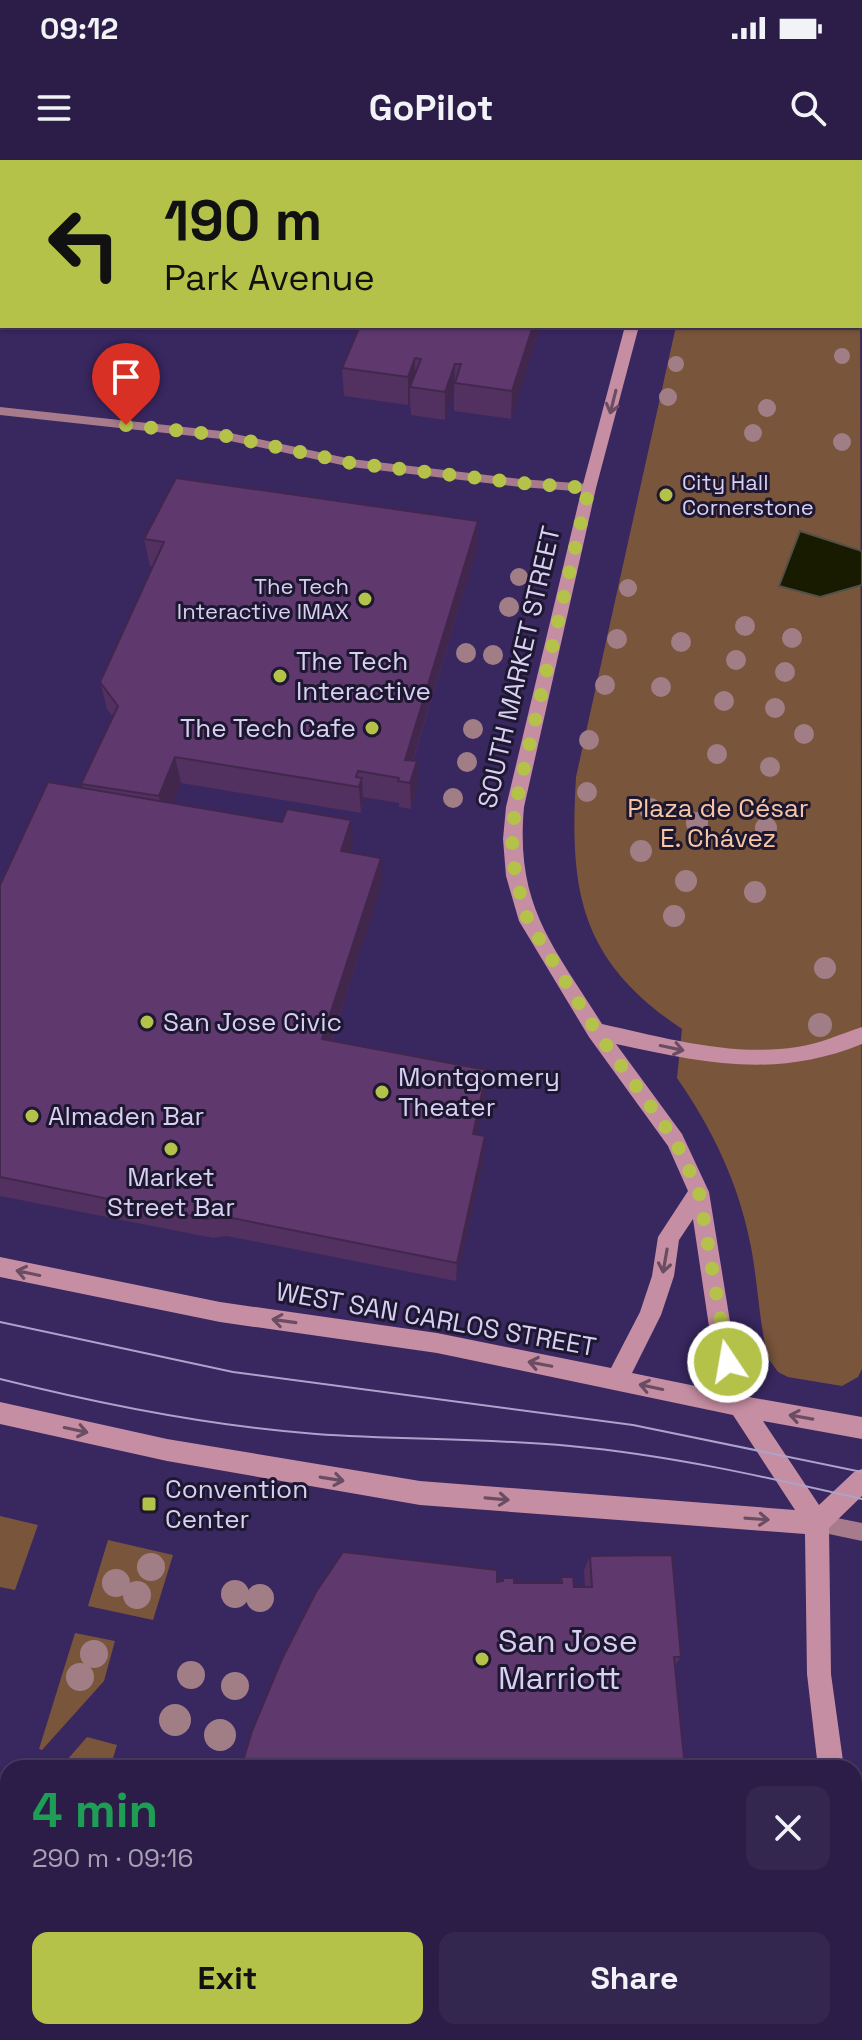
<!DOCTYPE html>
<html lang="en">
<head>
<meta charset="utf-8">
<style>
  :root { --surface:#2b1d48; --page:#33264f; --text:#f1f3f6; --muted:#a6a2b4; --line:#473b60; --accent:#b4c24a }
  body { margin:0; font-family:"Space Grotesk",sans-serif; background:var(--page); color:var(--text); height:100vh; display:flex; flex-direction:column; font-size:30px; white-space:nowrap }
  * { box-sizing:border-box; margin:0 }
  p { font-size:26px; color:var(--muted) }
  .icon { flex:none; width:44px; height:44px; fill:none; stroke:currentColor; stroke-width:2; stroke-linecap:round; stroke-linejoin:round }
  .map { position:relative; flex:1; overflow:hidden }
  .side { position:absolute; left:0px; top:1600px; width:862px; height:280px; display:flex; flex-direction:column; background:var(--surface); border-radius:24px 24px 0 0; box-shadow:0 2px 6px #0004,0 0 0 2px var(--line) }
  .side>* { flex:none }
  .guide { position:absolute; left:0px; top:0px; width:862px; height:168px; box-shadow:0 2px 6px #0004,0 0 0 2px var(--line); background:#b4c24a; color:#111; overflow:hidden }
  .pin { position:absolute; display:grid; place-items:center; width:68px; height:68px; color:#fff; margin:-82px -34px; border-radius:50% 50% 50% 0; rotate:-45deg; box-shadow:0 0 8px #0007 }
  .pin .icon { rotate:45deg }
  .me { position:absolute; width:88px; margin:-44px; rotate:348deg; stroke-linejoin:round; filter:drop-shadow(0 0 6px #0008) }
  .turn { display:flex; align-items:center; gap:28px; height:168px; padding:0 32px; font-size:36px }
  .turn .icon { width:104px; height:104px; stroke-width:2.5 }
  .turn b { display:block; font-size:56px; line-height:68px }
  .round { display:grid; place-items:center; flex:none; width:84px; height:84px; border-radius:16px; background:var(--page) }
  .headline { display:flex; align-items:center; justify-content:space-between; height:136px; padding:0 32px }
  h1 { font-size:48px; font-weight:800; line-height:60px; color:#1e9e55 }
  .primary-button { display:flex; gap:16px; margin-top:auto; padding:16px 32px }
  .primary-button a { flex:1; height:92px; border-radius:16px; background:var(--accent); color:#111; font-size:32px; font-weight:800; line-height:92px; text-align:center }
  .primary-button a+a { background:var(--page); color:var(--text) }
  .status { display:flex; justify-content:space-between; align-items:center; height:56px; padding:0 40px; background:var(--surface); direction:ltr }
  .status svg { height:22px; fill:currentColor }
  header { display:flex; justify-content:space-between; align-items:center; height:104px; padding:0 32px; background:var(--surface); font-size:36px; font-weight:800 }
  .map>svg:first-child { display:block }
  .green { fill:#79553c }
  .water { fill:#181b00; stroke:#525149; stroke-width:2 }
  .lines { fill:none; stroke-linecap:round; stroke-linejoin:round }
  .secondary { fill:#a77b8b; fill-rule:evenodd }
  .primary { fill:#c68ea2; fill-rule:evenodd }
  .tram { stroke:#ada2cb; stroke-width:2 }
  .tree { fill:#a17e86 }
  .wall { fill:#52305f }
  .shaded-wall { fill:#42274d }
  .building { fill:#5f386e; stroke:#42274d; stroke-width:2 }
  .oneway { stroke:#6a4d63 }
  .route { stroke:#b4c24a; stroke-width:14; stroke-dasharray:0 25.2 }
  .poi-dot { fill:#b4c24a; stroke:#1e1730; stroke-width:3 }
  .labels { text-anchor:middle; dominant-baseline:central; stroke-width:6; stroke-linejoin:round; paint-order:stroke }
  .far-poi-label { font-size:22px; fill:#d8d0f3; stroke:#1e1730; text-anchor:start }
  .poi-label { font-size:26px; fill:#d8d0f3; stroke:#1e1730; text-anchor:start }
  .street-label { font-size:26px; fill:#d8d0f3; stroke:#1e1730 }
  .park-label { font-size:26px; fill:#f6c6a5; stroke:#1e1730 }
  .near-poi-label { font-size:32px; fill:#d8d0f3; stroke:#1e1730; text-anchor:start }
</style>
</head>
<body>
<div class="status"><b>09:12</b><svg viewBox="0 0 49 12"><path d="M0 12V9h3v3zM5 12V6h3v6zM10 12V3h3v9zM15 12V0h3v12zM26 1h20v11H26zM47 4h2v5h-2z"/></svg></div>
<header><svg class="icon" aria-label="menu" viewBox="0 0 24 24"><path d="M4 6h16M4 12h16M4 18h16"/></svg>GoPilot<svg class="icon" aria-label="search" viewBox="0 0 24 24"><circle cx="10" cy="10" r="6"/><path d="M15 15l6 6"/></svg></header>
<div class="map">
<svg width="862" height="1880" viewBox="0 0 862 1880">
  <rect width="100%" height="100%" fill="#392760"/>
  <path class="green" d="M860,81L862,1209L858,1217L842,1226L788,1217L778,1212L768,1198C759,1162 758,1124 751,1087C739,1024 713,970 677,918L682,869C581,801 569,733 576,617L676,166H860Z
    M0,1356L38,1365L15,1430L0,1427Z
    M108,1380L173,1395L153,1460L88,1446Z
    M75,1473L115,1481L104,1521L42,1590L39,1589Z
    M87,1577L117,1585L110,1608H60Z"/>
  <path class="water" d="M800,371L862,391V425L820,437L779,426Z"/>
  <g class="lines">
    <path class="secondary" d="M0,247L221,271L351,299L520,319L589,324L595,328L589,332L520,327L351,307L221,279L0,255Z
      M817,1354L862,1363V1381L810,1370L808,1363L810,1356Z"/>
    <path class="primary" d="M789,0H802L788,2Z
      M837,0H849L850,2H838Z
      M860,34L862,35V44L860,43Z
      M860,70H862V78H860Z
      M625,166H639L596,328L524,647C515,746 553,785 602,864C665,878 732,897 797,887C820,884 840,874 862,867V884C776,919 704,903 616,884L682,974L709,1032L733,1180L749,1237L862,1257V1279L763,1261L819,1345L854,1312L862,1309V1336L829,1368L831,1514L844,1608H818L807,1514L805,1374L420,1345L167,1301L0,1264V1242L167,1279L420,1321L795,1350L733,1255L437,1193L220,1162L0,1117V1097L220,1142L437,1173L611,1208L640,1152L652,1116L658,1077L688,1031L668,986L589,877L519,761L506,716L503,679L506,647L582,328ZM693,1059L711,1180L725,1232L632,1213L661,1155L674,1116L679,1080Z
      M854,1781L862,1785V1872L854,1868Z"/>
    <path class="tram" d="M0,1162L233,1212L633,1265L862,1312
      M0,1219C104,1245 209,1266 316,1274C401,1280 486,1278 570,1286C669,1295 766,1317 862,1339"/>
  </g>
  <g class="tree">
    <circle cx="842" cy="196" r="8"/>
    <circle cx="676" cy="204" r="8"/>
    <circle cx="668" cy="237" r="9"/>
    <circle cx="767" cy="248" r="9"/>
    <circle cx="753" cy="273" r="9"/>
    <circle cx="842" cy="282" r="9"/>
    <circle cx="519" cy="417" r="9"/>
    <circle cx="628" cy="428" r="9"/>
    <circle cx="509" cy="447" r="10"/>
    <circle cx="745" cy="466" r="10"/>
    <circle cx="792" cy="478" r="10"/>
    <circle cx="617" cy="479" r="10"/>
    <circle cx="681" cy="482" r="10"/>
    <circle cx="466" cy="493" r="10"/>
    <circle cx="493" cy="495" r="10"/>
    <circle cx="736" cy="500" r="10"/>
    <circle cx="785" cy="512" r="10"/>
    <circle cx="605" cy="525" r="10"/>
    <circle cx="661" cy="527" r="10"/>
    <circle cx="724" cy="541" r="10"/>
    <circle cx="775" cy="548" r="10"/>
    <circle cx="473" cy="569" r="10"/>
    <circle cx="804" cy="574" r="10"/>
    <circle cx="589" cy="580" r="10"/>
    <circle cx="717" cy="594" r="10"/>
    <circle cx="467" cy="602" r="10"/>
    <circle cx="770" cy="607" r="10"/>
    <circle cx="587" cy="632" r="10"/>
    <circle cx="453" cy="638" r="10"/>
    <circle cx="650" cy="649" r="11"/>
    <circle cx="697" cy="663" r="11"/>
    <circle cx="766" cy="668" r="11"/>
    <circle cx="641" cy="691" r="11"/>
    <circle cx="686" cy="721" r="11"/>
    <circle cx="755" cy="732" r="11"/>
    <circle cx="674" cy="756" r="11"/>
    <circle cx="825" cy="808" r="11"/>
    <circle cx="820" cy="865" r="12"/>
    <circle cx="151" cy="1407" r="14"/>
    <circle cx="116" cy="1423" r="14"/>
    <circle cx="235" cy="1434" r="14"/>
    <circle cx="137" cy="1435" r="14"/>
    <circle cx="260" cy="1438" r="14"/>
    <circle cx="94" cy="1494" r="14"/>
    <circle cx="191" cy="1515" r="14"/>
    <circle cx="80" cy="1517" r="14"/>
    <circle cx="235" cy="1526" r="14"/>
    <circle cx="175" cy="1560" r="16"/>
    <circle cx="220" cy="1575" r="16"/>
  </g>
  <path class="wall" d="M557,0H691V2H557Z
    M2,5V74L0,73V8Z
    M360,166H540L511,259L454,251V232L445,260L411,255L410,239L408,245L344,236L342,208Z
    M478,361L477,388L413,601H417V627L411,649L399,647V643L363,637V644L361,653L181,623L172,643L353,685L351,692L382,723L332,880L487,910L486,932L476,974L485,976L484,997L456,1121L227,1076L213,1078L0,1036V725L83,628L81,624L113,557L107,549L100,522L153,407L150,406L144,379Z
    M590,1396L681,1497L675,1505L497,1422L502,1421L503,1418L514,1423H559L561,1417L574,1427H585L584,1410Z"/>
  <path class="shaded-wall" d="M126,0H139L138,2H125Z
    M533,166H540L511,259L512,231Z
    M415,198V226L410,227V239L408,245V217Z
    M455,204L454,232L445,260V232Z
    M478,361L477,388L406,622L405,600Z
    M175,597L181,623L165,662L159,636Z
    M417,601V627L411,649L410,623Z
    M362,618L363,644L361,653L359,627Z
    M351,660L353,685L343,716L341,691Z
    M381,698L382,723L325,901L322,879Z
    M487,910L486,932L472,995L473,974Z
    M485,976L484,997L456,1121L457,1103Z
    M0,1800L8,1803V1806L0,1804Z
    M25,1872H39L36,1880H23Z"/>
  <path class="building" d="M5,0H126L125,2H4Z
    M2,5V58L0,57V8Z
    M360,166H533L512,231L455,223L461,204H455L445,232L410,227L421,199L415,198L408,217L342,208Z
    M176,318L478,361L405,600L417,601L410,623L398,621L399,618L358,611L356,617L362,618L359,627L175,597L159,636L81,624L118,546L100,522L164,382L144,379Z
    M48,622L282,662L287,649L351,660L341,691L381,698L322,879L487,910L473,974L485,976L457,1103L222,1056L207,1059L0,1017V725Z
    M343,1392L497,1410V1422L503,1421V1418H514V1423H562L561,1417H573L574,1427H592L590,1396L672,1395L681,1497H674L685,1608H241L252,1571L282,1499L316,1432Z
    M0,1804L8,1806V1872H25L23,1880H0Z
    M196,1872H710L711,1880H195Z"/>
  <defs><path id="oneway-shaft" d="M-6 0H5M1.5-3L5.5 0L1.5 3" fill="none" stroke-width="1.6" stroke-linecap="round" stroke-linejoin="round" transform="scale(2)"/></defs>
  <g class="oneway">
    <use href="#oneway-shaft" transform="translate(613 242) rotate(104)"/>
    <use href="#oneway-shaft" transform="translate(672 888) rotate(12)"/>
    <use href="#oneway-shaft" transform="translate(665 1101) rotate(100)"/>
    <use href="#oneway-shaft" transform="translate(28 1113) rotate(-168)"/>
    <use href="#oneway-shaft" transform="translate(284 1161) rotate(-172)"/>
    <use href="#oneway-shaft" transform="translate(540 1204) rotate(-169)"/>
    <use href="#oneway-shaft" transform="translate(651 1227) rotate(-168)"/>
    <use href="#oneway-shaft" transform="translate(801 1257) rotate(-170)"/>
    <use href="#oneway-shaft" transform="translate(76 1270) rotate(12)"/>
    <use href="#oneway-shaft" transform="translate(332 1319) rotate(9)"/>
    <use href="#oneway-shaft" transform="translate(497 1339) rotate(5)"/>
    <use href="#oneway-shaft" transform="translate(757 1359) rotate(4)"/>
  </g>
  <g class="lines">
    <path class="route" d="M126,265L221,275L351,303L520,323L589,328L515,647L512,679L515,716L528,761L596,871L675,980L699,1032L728,1202"/>
  </g>
  <g class="poi-dot">
    <circle cx="666" cy="335" r="8"/>
    <circle cx="365" cy="439" r="8"/>
    <circle cx="280" cy="516" r="8"/>
    <circle cx="372" cy="568" r="8"/>
    <circle cx="147" cy="862" r="8"/>
    <circle cx="382" cy="932" r="8"/>
    <circle cx="32" cy="956" r="8"/>
    <circle cx="171" cy="989" r="8"/>
    <rect x="141" y="1336" width="16" height="16" rx="4"/>
    <circle cx="482" cy="1499" r="8"/>
  </g>
  <g class="labels">
    <g class="far-poi-label">
      <text x="682" y="322">City Hall<tspan x="682" dy="25">Cornerstone</tspan></text>
      <text x="349" y="426" text-anchor="end">The Tech<tspan x="349" dy="25">Interactive IMAX</tspan></text>
    </g>
    <g class="poi-label">
      <text x="296" y="501">The Tech<tspan x="296" dy="30">Interactive</tspan></text>
      <text x="356" y="568" text-anchor="end">The Tech Cafe</text>
      <text x="163" y="862">San Jose Civic</text>
      <text x="398" y="917">Montgomery<tspan x="398" dy="30">Theater</tspan></text>
      <text x="48" y="956">Almaden Bar</text>
      <text x="171" y="1017" text-anchor="middle">Market<tspan x="171" dy="30">Street Bar</tspan></text>
      <text x="165" y="1329">Convention<tspan x="165" dy="30">Center</tspan></text>
    </g>
    <g class="street-label">
      <text transform="translate(519 507) rotate(-77)">SOUTH MARKET STREET</text>
      <text transform="translate(436 1159) rotate(10)">WEST SAN CARLOS STREET</text>
    </g>
    <g class="park-label">
      <text x="718" y="648">Plaza de César<tspan x="718" dy="30">E. Chávez</tspan></text>
    </g>
    <g class="near-poi-label">
      <text x="498" y="1481">San Jose<tspan x="498" dy="37">Marriott</tspan></text>
    </g>
  </g>
</svg>
<div class="pin" style="left:126px;top:265px;background:#d93025"><svg class="icon" aria-label="arrive" viewBox="0 0 24 24"><path d="M6 21V4h12l-3 4 3 4H6"/></svg></div>
<svg class="me" style="left:728px;top:1202px" viewBox="-20 -20 40 40"><circle r="17" fill="#b4c24a" stroke="#fff" stroke-width="3"/><path d="M0-11L8 9 0 5-8 9z" fill="#fff"/></svg>
<div class="guide">
<div class="turn"><svg class="icon" aria-label="left" viewBox="0 0 24 24"><path d="M17 20v-9H6M10 6l-5 5 5 5"/></svg><div><b>190 m</b>Park Avenue</div></div>
</div>
<section class="side">
<div class="headline"><div><h1>4 min</h1><p>290 m · 09:16</p></div><a class="round"><svg class="icon" aria-label="close" viewBox="0 0 24 24"><path d="M6 6l12 12M18 6L6 18"/></svg></a></div>
<div class="primary-button"><a>Exit</a><a>Share</a></div>
</section>
</div>
</body>
</html>
